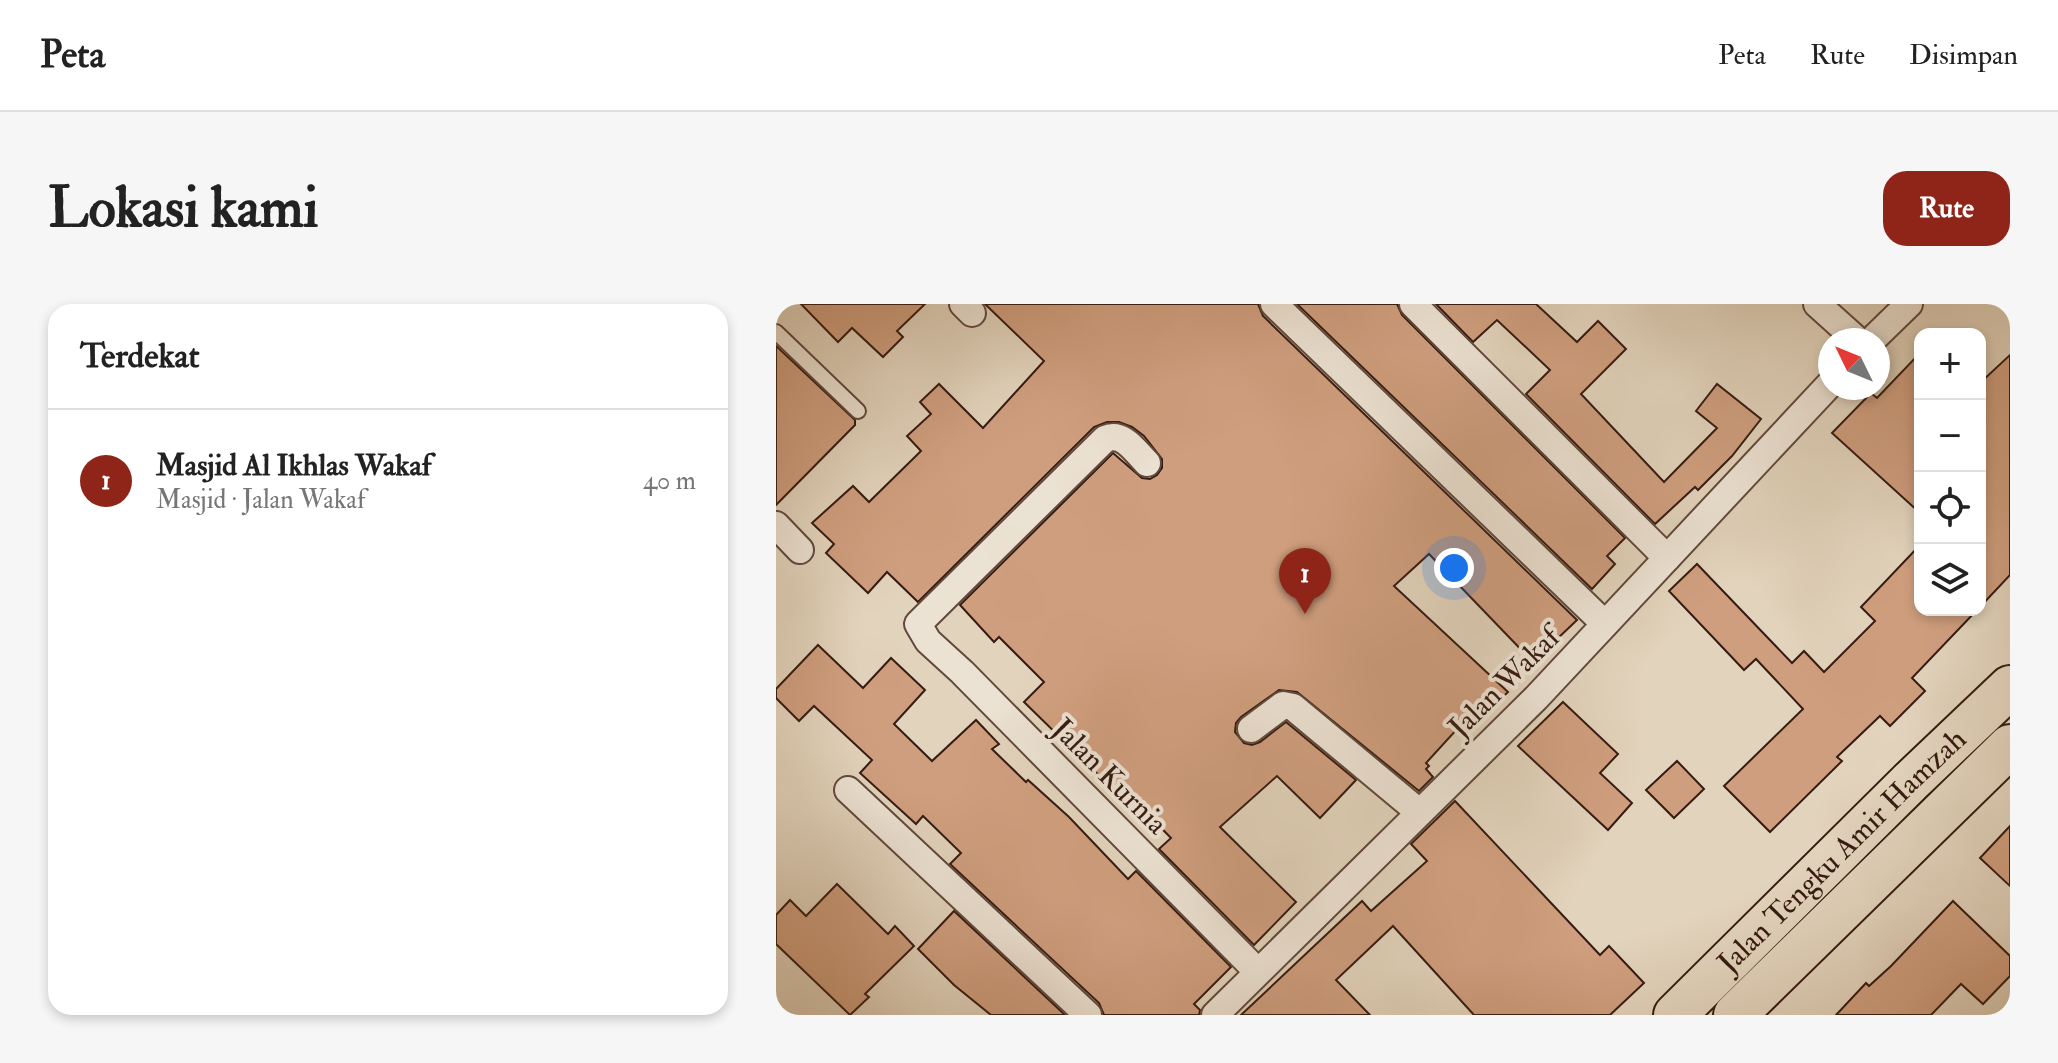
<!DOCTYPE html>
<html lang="id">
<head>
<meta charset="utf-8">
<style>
	:root { --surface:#fff; --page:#f6f6f6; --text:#222; --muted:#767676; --line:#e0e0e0; --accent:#8f2418 }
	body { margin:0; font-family:"IM FELL Double Pica",serif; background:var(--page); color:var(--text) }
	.controls { position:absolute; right:24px; top:24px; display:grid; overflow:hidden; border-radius:16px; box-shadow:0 4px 12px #0003 }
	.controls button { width:72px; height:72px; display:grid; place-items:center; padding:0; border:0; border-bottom:2px solid var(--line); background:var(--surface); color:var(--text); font:40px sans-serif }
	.compass { position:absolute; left:1042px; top:24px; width:72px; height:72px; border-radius:50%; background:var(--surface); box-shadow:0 4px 12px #0003; rotate:313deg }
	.you { position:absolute; left:678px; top:264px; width:28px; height:28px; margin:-20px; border:6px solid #fff; border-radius:50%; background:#1a73e8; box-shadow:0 0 0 12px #1a73e833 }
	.badge { display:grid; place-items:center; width:52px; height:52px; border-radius:50%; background:var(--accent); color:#fff; font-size:26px; font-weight:700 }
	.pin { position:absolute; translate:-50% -66px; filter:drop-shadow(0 2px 4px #0008) }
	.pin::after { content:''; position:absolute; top:42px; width:28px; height:24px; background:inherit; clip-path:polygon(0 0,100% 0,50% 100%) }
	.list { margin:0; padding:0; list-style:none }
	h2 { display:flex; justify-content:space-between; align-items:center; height:104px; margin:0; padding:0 32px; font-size:34px }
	h2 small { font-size:26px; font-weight:400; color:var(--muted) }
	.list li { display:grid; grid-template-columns:52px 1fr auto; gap:24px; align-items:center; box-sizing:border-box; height:144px; padding:0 32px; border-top:2px solid var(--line) }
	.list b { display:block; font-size:30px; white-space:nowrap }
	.list p { margin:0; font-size:26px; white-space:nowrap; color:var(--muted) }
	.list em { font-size:26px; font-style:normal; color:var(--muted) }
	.icon { flex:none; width:44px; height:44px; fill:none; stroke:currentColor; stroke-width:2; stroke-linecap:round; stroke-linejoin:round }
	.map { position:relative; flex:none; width:1234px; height:711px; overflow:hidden; border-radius:24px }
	header { display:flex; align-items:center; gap:48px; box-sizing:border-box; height:112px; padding:0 40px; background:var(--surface); border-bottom:2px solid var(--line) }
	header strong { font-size:38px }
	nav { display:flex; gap:44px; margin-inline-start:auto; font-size:28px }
	.intro { display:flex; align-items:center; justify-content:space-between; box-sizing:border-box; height:192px; padding:0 48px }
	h1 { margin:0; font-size:56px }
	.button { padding:20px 36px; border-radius:24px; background:var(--accent); color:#fff; font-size:28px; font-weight:700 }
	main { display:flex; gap:48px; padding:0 48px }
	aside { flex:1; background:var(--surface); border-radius:24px; box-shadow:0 4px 12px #0003 }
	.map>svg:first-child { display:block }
	.building { fill:#cf9e7e; stroke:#361b11; stroke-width:2 }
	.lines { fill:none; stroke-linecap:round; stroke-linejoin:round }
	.lane-casing { stroke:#61493c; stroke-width:18 }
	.street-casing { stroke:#61493c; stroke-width:30 }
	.primary-casing { stroke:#361b11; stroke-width:46 }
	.lane { stroke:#ece2d3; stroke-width:14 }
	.street { stroke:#ece2d3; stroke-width:26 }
	.primary { stroke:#e2d3bc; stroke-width:42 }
	.labels { text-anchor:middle; stroke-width:8; stroke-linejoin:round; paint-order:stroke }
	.street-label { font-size:30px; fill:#361b11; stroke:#ece2d3 }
</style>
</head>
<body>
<header>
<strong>Peta</strong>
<nav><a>Peta</a><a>Rute</a><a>Disimpan</a></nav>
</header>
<div class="intro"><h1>Lokasi kami</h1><a class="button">Rute</a></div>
<main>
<aside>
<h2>Terdekat<small></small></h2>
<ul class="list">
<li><span class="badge">1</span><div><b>Masjid Al Ikhlas Wakaf</b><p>Masjid · Jalan Wakaf</p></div><em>40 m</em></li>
</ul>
</aside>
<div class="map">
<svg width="1234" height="711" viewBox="0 0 1234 711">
	<rect width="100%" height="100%" fill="#e2d3bc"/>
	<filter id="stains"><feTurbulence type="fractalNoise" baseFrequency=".0025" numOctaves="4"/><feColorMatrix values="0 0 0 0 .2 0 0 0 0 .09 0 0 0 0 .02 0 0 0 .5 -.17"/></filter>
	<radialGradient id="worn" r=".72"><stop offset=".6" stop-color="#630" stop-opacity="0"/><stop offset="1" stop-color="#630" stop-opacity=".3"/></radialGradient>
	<g class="building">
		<path d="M25,0h124l-28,27 6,6 -20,20 -31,-29 -14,14z"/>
		<path d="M209,0h273l5,12 314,304 -44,42 -104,-108 -35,32 114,106 -22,21 -7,-8 -53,58 3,3 -3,3 7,8 -14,14 -122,-99 -18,-2 -38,27 -5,6 -1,9 9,11 8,2 8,-3 26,-20 70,58 -36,38 -43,-42 -57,51 76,75 -42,43 -95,-96 12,-11 -48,-49 -5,5 -94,-92 20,-20 -45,-45 -5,5 -34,-37 153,-152 29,25 8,1 7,-4 5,-7v-9l-18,-23 -12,-9 -13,-5h-12l-13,5 -176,175 -31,-30 -19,21 -42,-40 8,-9 -22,-21 41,-37 16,16 52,-51 -14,-15 24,-22 -11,-12 19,-18 44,44 61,-67z"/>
		<path d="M521,0h100l5,11 223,223 -18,18 8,8 -23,25z"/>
		<path d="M660,0h100l41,38 21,-21 28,28 -45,45 83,88 53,-54 -21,-17 21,-27 44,35 -29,37 -34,34 -3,-3 -40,37 -129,-130 24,-24 -53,-50 -24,22z"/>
		<path d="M0,42l79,74v5l-79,80z"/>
		<path d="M1144,49v160l-88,-80 39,-40 6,5z"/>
		<path d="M1234,51v220l-30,32v-224z"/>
		<path d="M1144,241v65h57l-65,68 13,13 -35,35 -10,-10 -43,41 5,4 -72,71 -46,-46 79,-77 -47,-50 -12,11 -75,-79 28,-27 95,99 12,-12 20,21 51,-51 -14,-14z"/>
		<path d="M42,341l45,43 28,-30 34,32 -31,34 38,37 44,-41 23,24 -7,5 34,33 2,-2 41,37 59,62 8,-8 95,96 -37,37 6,6 -1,5h-95l-5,-12 -149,-139 11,-11 -38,-37 -7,8 -56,-51 12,-13 -58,-54 -15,15 -23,-23v-9z"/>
		<path d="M787,398l55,52 -18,19 32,30 -24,27 -90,-84z"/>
		<path d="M901,457l27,28 -30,29 -28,-28z"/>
		<path d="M679,497l145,154 9,-9 35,37 -34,32h-136l-81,-89 -57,54 34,35h-129l121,-114 9,10 56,-50 -16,-17z"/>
		<path d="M1234,522v60l-30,-28z"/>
		<path d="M61,580l51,50 7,-8 19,20 -49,48 4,3 -19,18 -74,-71v-29l14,-15 16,16z"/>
		<path d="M1177,597l57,55v20l-27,28 -22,-20 -30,31h-95l30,-32 3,3 22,-20z"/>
		<path d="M178,607l111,104h-74l-37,-30 -36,-36z"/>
	</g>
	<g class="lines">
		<g class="lane-casing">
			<path id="lane" d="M0,28l82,79"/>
		</g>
		<g class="street-casing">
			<g id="street">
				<path d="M187,0l9,9"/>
				<path d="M498,0l331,320"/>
				<path d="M637,0l254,254"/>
				<path d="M1041,0l40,36"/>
				<path d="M1096,36l37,-36"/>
				<path d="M371,159c-12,-12 -24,-32 -42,-24l-187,185 10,17 34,31 296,300"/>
				<path d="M0,221l24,25"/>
				<path d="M475,425l32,-24 10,2 126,105"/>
				<path d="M72,486l240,225"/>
				<path d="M439,711l321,-317 294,-314"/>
			</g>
		</g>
		<g class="primary-casing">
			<g id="primary">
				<path id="s1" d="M899,711l236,-234 99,-94"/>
				<path d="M959,711l275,-269"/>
			</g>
		</g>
		<use href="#lane" class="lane"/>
		<use href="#street" class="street"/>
		<use href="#primary" class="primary"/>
	</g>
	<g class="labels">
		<g class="street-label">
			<text transform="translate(728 378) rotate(-45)" y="10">Jalan Wakaf</text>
			<text transform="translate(334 472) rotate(45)" y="10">Jalan Kurnia</text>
			<text dy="10" stroke="none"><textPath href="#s1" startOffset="234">Jalan Tengku Amir Hamzah</textPath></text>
		</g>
	</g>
	<rect width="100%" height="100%" filter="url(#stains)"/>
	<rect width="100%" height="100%" fill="url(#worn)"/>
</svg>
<div class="controls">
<button>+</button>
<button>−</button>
<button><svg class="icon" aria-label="locate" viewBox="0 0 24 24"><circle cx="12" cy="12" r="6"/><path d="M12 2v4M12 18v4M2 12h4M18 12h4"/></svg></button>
<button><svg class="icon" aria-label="layers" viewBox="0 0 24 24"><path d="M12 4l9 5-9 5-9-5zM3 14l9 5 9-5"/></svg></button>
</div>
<svg class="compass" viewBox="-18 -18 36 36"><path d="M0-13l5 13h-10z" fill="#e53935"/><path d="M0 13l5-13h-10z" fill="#767676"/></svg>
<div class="you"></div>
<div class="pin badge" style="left:529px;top:310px">1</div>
</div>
</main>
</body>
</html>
